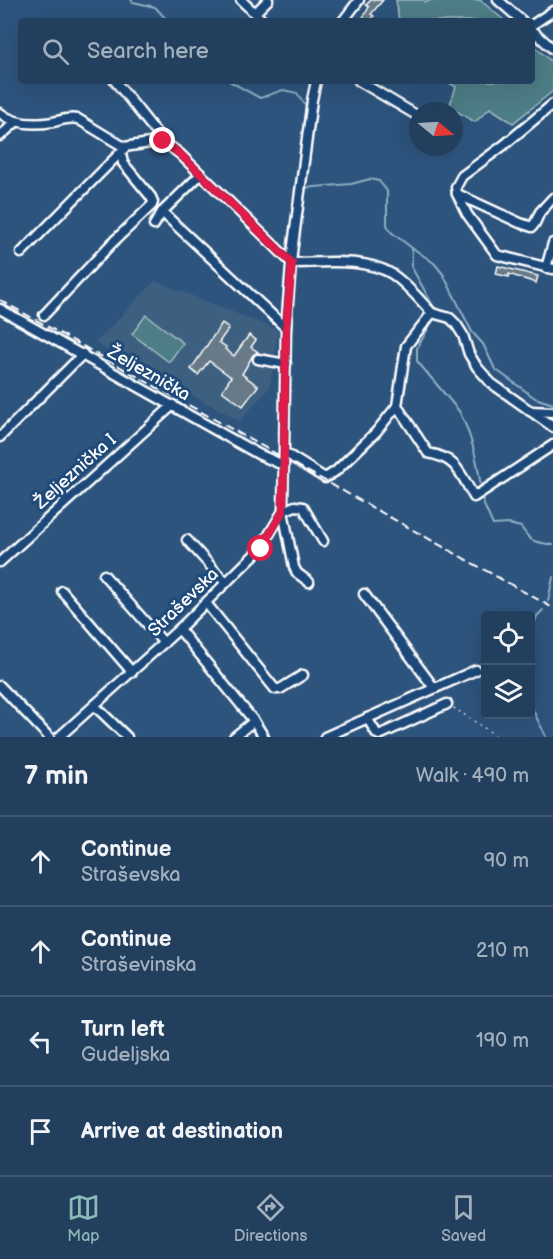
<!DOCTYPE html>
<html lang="en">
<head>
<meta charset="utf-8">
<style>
	:root { --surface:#223f5e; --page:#2e4a67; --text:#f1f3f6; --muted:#a2afbc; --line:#3f5873; --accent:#8bbbb9 }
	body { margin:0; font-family:"Balsamiq Sans",sans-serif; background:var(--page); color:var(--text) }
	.controls { position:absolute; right:18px; bottom:18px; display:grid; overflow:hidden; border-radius:6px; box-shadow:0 6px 24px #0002 }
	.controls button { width:54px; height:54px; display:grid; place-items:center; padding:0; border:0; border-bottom:2px solid var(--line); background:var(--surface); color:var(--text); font:30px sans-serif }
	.compass { position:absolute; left:409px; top:102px; width:54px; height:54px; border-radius:50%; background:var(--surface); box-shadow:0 6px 24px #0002; rotate:108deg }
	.stop { position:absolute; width:18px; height:18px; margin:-14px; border:4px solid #e11d48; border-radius:50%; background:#fff }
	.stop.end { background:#e11d48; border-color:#fff; box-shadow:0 2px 6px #0008 }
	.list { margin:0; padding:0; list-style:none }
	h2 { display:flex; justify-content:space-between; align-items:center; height:78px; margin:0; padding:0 24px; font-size:26px }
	h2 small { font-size:20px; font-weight:400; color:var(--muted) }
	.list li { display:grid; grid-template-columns:39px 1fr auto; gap:18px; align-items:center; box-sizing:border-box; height:90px; padding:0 24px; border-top:2px solid var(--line) }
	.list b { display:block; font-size:22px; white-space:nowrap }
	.list p { margin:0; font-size:20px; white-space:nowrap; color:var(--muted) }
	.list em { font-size:20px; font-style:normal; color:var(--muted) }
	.icon { flex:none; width:33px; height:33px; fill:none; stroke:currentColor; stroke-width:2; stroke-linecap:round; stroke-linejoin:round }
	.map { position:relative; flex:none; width:553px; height:737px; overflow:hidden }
	.search { position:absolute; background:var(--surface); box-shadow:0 6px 24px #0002; left:18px; right:18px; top:18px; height:66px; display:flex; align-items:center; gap:15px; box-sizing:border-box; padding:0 21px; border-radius:6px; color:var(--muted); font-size:22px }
	.sheet { height:438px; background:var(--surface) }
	nav { display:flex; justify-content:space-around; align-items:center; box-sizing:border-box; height:84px; border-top:2px solid var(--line); background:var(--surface); font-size:16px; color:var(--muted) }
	nav a { display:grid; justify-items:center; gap:3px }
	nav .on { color:var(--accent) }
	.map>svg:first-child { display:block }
	.built { fill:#3e5f80 }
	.green { fill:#4d7d87; stroke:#a6bec3; stroke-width:1.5 }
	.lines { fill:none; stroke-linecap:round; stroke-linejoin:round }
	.stream { stroke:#8eafc4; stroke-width:2 }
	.building { fill:#677a88; stroke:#fff; stroke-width:1.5 }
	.minor-casing { stroke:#fff; stroke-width:13 }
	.path { stroke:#fff; stroke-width:1.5; stroke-dasharray:1.5 4.5; stroke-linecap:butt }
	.minor { stroke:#1f4a7a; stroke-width:8 }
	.rail { stroke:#fff; stroke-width:2; stroke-dasharray:9 4.5; stroke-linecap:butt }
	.route { stroke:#e11d48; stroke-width:8 }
	.labels { text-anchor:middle; stroke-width:6; stroke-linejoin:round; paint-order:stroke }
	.street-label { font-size:18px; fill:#fff; stroke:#1f4a7a }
</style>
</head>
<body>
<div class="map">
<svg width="553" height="737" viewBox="0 0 553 737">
	<rect width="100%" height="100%" fill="#2d547d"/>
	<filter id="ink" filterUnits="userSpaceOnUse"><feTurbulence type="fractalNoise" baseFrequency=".0167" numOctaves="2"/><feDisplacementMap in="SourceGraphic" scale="12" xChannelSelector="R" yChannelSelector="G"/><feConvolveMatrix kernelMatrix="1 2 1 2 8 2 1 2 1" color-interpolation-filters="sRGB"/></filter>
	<g filter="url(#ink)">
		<path class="built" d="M155,281l123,49 -8,57 -30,34 -145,-78z"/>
		<g class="green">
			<path d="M396,0h27l3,2 6,-2h48l25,21h-106z"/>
			<path d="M532,44l21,19v28l-40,32 -23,-15 -15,14 -26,-15 7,-20 -10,-6h86z"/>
			<path d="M146,315l37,28 -14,19 -37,-28z"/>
		</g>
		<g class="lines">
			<g class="stream">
				<path d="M131,0l2,2 22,5 13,14"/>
				<path d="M229,81l31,17 23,-8 14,3 9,13 -3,32"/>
				<path d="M303,188l48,-4 19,-5 9,2 8,10v34l4,7 21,16v20l24,43"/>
				<path d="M414,249l20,14 9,11 29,58 11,12 12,25 40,29 18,6"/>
				<path d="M435,317l-18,31v13l42,50c12,23 19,52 22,77"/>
				<path d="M482,494l2,11 9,20 16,-1 12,3c12,18 14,14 32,18"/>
				<path d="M548,601l5,-24"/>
				<path d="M530,635l7,-19 6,-6"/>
				<path d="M530,704l16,33"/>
			</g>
		</g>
		<g class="building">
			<path d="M371,0h12l-12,14 3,2 -3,5h-10l8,-14 -3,-2z"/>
			<path d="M498,266l40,10 -2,7 -27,-9v3l-13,-3z"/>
			<path d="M222,323l7,5 -10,14 7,5 -1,2 9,7 15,-21 7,5 -5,7 7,5 -5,3 -11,19 16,12 -15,20 -21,-15 9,-14 -22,-16 -11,14 -7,-6z"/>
		</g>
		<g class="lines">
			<g class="minor-casing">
				<g id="minor">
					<path d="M241,0l22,21"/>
					<path d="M498,0l24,21"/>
					<path d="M255,13l13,-13"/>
					<path d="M343,21l16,-21"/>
					<path d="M532,25l21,-14"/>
					<path d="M532,30l21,19"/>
					<path d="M115,81l48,60"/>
					<path d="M359,81l59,35"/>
					<path d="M553,104l-49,41 -42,31 -6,11 1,7 10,20 30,41 56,14"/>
					<path d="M0,113c14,11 35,12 53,9 9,-2 15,-5 25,-3l46,28 39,-6 17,13 112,109c31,0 72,-6 100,11 16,11 27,25 40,39"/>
					<path d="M0,136l16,-14"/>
					<path d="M457,194l63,29 12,4 3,-4 5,-11 13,-14"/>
					<path d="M162,212l124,116"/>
					<path d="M154,225l8,-13 38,-37"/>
					<path d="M21,253l102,-103"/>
					<path d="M546,268l7,-25"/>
					<path d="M0,309l258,145 25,11"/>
					<path d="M432,313l18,5 6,6 7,11 6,19 8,13 14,16 62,44"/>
					<path d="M44,315l68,-72 40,-38 1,-3 -2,-5 -28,-34 -2,-9"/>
					<path d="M258,359l28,5"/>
					<path d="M397,406l31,47c29,5 32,20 46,44l79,-52"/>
					<path d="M530,411l23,1"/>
					<path d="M0,437l83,-83"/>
					<path d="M285,453l40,25 11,-7 40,-39 21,-26 9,-60 26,-33"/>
					<path d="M187,540l39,43"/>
					<path d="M0,562l173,-157"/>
					<path d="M104,575l60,68"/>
					<path d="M309,582l-12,-9 -3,-6 -11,-56 12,-5 8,1 20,34"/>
					<path d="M62,591l70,81"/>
					<path d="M364,594l70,94"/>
					<path d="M206,603l69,86h5l23,-14"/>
					<path d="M179,629l75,92 10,16"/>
					<path d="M0,686l49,51"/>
					<path d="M95,706l32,31"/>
					<path d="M367,718l10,16 2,1 68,-31"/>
					<path d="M59,737l120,-108 82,-81 22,-37 3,-183 6,-75 20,-153 4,-19"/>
					<path d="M234,737l20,-16"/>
					<path d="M325,737l151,-67"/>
				</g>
			</g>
			<path class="path" d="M454,708l44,29"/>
			<use href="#minor" class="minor"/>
			<path class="rail" d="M0,300l553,308"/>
		</g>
	</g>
	<g class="lines" filter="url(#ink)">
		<path class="route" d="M163,141l17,13 112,109 -6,65 -3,183 -22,38"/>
	</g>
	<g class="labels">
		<g class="street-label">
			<text transform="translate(149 373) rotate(30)" y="6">Željeznička</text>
			<text transform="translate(75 471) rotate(-42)" y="6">Željeznička I</text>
			<text transform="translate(183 602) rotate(-44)" y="6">Straševska</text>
		</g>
	</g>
</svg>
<div class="controls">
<button><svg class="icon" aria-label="locate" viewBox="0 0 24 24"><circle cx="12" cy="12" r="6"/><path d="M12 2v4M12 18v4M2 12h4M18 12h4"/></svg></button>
<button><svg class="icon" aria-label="layers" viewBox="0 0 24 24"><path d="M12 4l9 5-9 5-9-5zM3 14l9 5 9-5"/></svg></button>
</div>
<svg class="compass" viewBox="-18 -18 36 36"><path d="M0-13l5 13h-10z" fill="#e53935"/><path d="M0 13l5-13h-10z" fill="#a2afbc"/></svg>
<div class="stop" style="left:261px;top:549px"></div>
<div class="stop end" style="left:163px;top:141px"></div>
<div class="search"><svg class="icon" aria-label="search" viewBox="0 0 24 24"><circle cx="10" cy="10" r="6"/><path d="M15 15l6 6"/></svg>Search here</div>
</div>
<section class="sheet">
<h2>7 min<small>Walk · 490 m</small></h2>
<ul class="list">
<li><svg class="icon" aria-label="ahead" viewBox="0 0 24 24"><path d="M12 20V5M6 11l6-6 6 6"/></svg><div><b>Continue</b><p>Straševska</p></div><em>90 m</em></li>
<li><svg class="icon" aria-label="ahead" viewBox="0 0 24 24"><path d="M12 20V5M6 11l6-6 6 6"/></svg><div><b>Continue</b><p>Straševinska</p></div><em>210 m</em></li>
<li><svg class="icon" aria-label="left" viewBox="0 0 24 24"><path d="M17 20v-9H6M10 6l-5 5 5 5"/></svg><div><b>Turn left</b><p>Gudeljska</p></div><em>190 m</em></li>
<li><svg class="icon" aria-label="arrive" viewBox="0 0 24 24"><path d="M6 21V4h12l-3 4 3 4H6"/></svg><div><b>Arrive at destination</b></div></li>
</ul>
</section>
<nav>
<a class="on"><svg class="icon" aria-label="map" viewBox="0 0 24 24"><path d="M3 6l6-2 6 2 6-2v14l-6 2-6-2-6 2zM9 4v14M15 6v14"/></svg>Map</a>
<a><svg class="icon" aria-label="directions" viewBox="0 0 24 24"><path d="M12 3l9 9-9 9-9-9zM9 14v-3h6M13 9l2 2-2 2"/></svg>Directions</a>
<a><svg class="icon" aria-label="saved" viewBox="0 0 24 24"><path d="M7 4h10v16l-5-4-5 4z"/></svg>Saved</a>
</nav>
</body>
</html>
